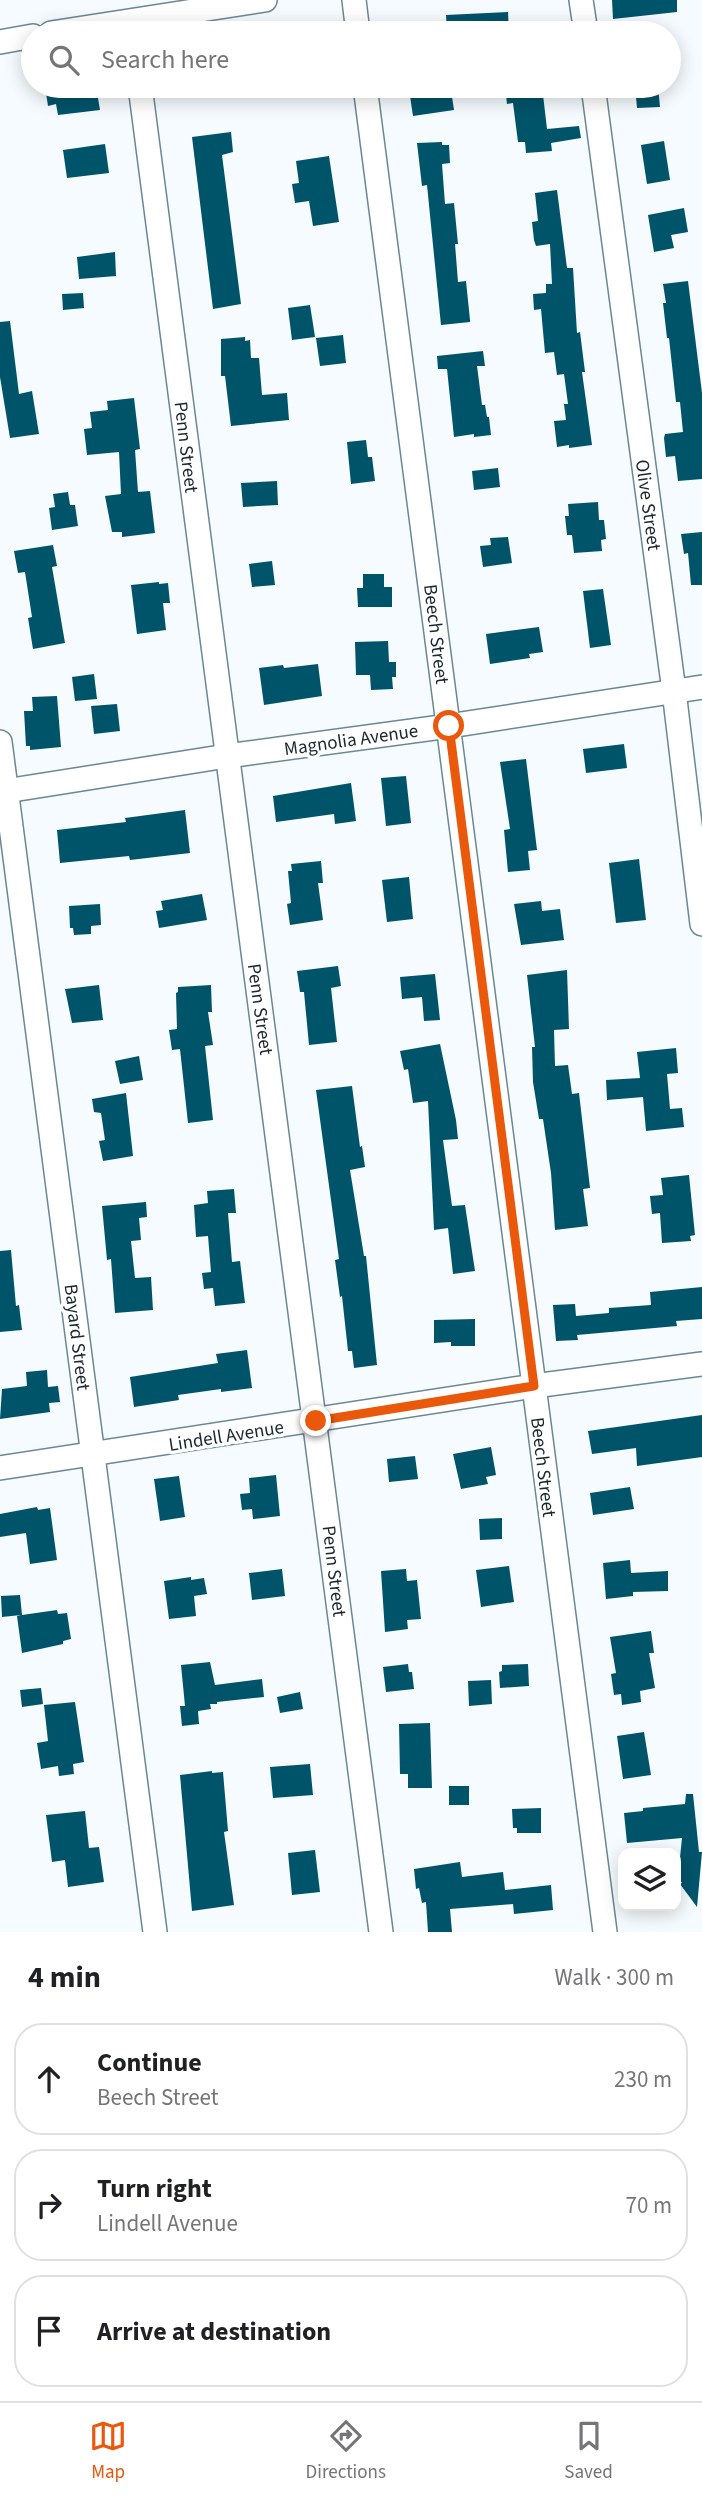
<!DOCTYPE html>
<html lang="en">
<head>
<meta charset="utf-8">
<style>
	:root { --surface:#fff; --page:#f2f2f2; --text:#202124; --muted:#757577; --line:#e0e0e0; --accent:#ea580c }
	body { margin:0; font-family:"Source Sans 3",sans-serif; background:var(--page); color:var(--text) }
	.controls { position:absolute; right:21px; bottom:21px; display:grid; overflow:hidden; border-radius:14px; box-shadow:0 4px 18px #0003 }
	.controls button { width:63px; height:63px; display:grid; place-items:center; padding:0; border:0; border-bottom:2px solid var(--line); background:var(--surface); color:var(--text); font:35px sans-serif }
	.stop { position:absolute; width:21px; height:21px; margin:-16px; border:5px solid #ea580c; border-radius:50%; background:#fff }
	.stop.end { background:#ea580c; border-color:#fff; box-shadow:0 2px 7px #0008 }
	.list { margin:0; padding:0; list-style:none }
	h2 { display:flex; justify-content:space-between; align-items:center; height:91px; margin:0; padding:0 28px; font-size:30px }
	h2 small { font-size:23px; font-weight:400; color:var(--muted) }
	.list li { display:grid; grid-template-columns:46px 1fr auto; gap:21px; align-items:center; box-sizing:border-box; height:112px; margin:0 14px 14px; padding:0 14px; border:2px solid var(--line); border-radius:28px }
	.list b { display:block; font-size:26px; white-space:nowrap }
	.list p { margin:0; font-size:23px; white-space:nowrap; color:var(--muted) }
	.list em { font-size:23px; font-style:normal; color:var(--muted) }
	.icon { flex:none; width:38px; height:38px; fill:none; stroke:currentColor; stroke-width:2; stroke-linecap:round; stroke-linejoin:round }
	.map { position:relative; flex:none; width:702px; height:1932px; overflow:hidden }
	.search { position:absolute; background:var(--surface); box-shadow:0 4px 18px #0003; left:21px; right:21px; top:21px; height:77px; display:flex; align-items:center; gap:18px; box-sizing:border-box; padding:0 24px; border-radius:38px; color:var(--muted); font-size:26px }
	.sheet { height:469px; background:var(--surface) }
	nav { display:flex; justify-content:space-around; align-items:center; box-sizing:border-box; height:98px; border-top:2px solid var(--line); background:var(--surface); font-size:19px; color:var(--muted) }
	nav a { display:grid; justify-items:center; gap:4px }
	nav .on { color:var(--accent) }
	.map>svg:first-child { display:block }
	.building { fill:#00546a }
	.lines { fill:none; stroke-linecap:round; stroke-linejoin:round }
	.minor-casing { stroke:#6a8894; stroke-width:26 }
	.minor { stroke:#fff; stroke-width:23 }
	.route { stroke:#ea580c; stroke-width:9 }
	.labels { text-anchor:middle; stroke-width:7; stroke-linejoin:round; paint-order:stroke }
	.street-label { font-size:19px; fill:#1a272b; stroke:#fff }
</style>
</head>
<body>
<div class="map">
<svg width="702" height="1932" viewBox="0 0 702 1932">
	<rect width="100%" height="100%" fill="#f5fbfe"/>
	<g class="building">
		<path d="M612,0h65v12l-64,7z"/>
		<path d="M508,12l1,21h-62l-1,-18z"/>
		<path d="M45,86h51l4,24 -42,5 -2,-11 -8,2z"/>
		<path d="M505,86h37l5,43 32,-3 2,12 -30,5 1,8 -26,2 -1,-11h-7l-5,-39 -6,1z"/>
		<path d="M635,86h23l2,21 -23,1z"/>
		<path d="M451,90l3,20 -41,6 -3,-20z"/>
		<path d="M231,132l2,20 -11,3 19,149 -28,5 -21,-172z"/>
		<path d="M664,141l6,39 -23,4 -6,-39z"/>
		<path d="M442,142v3h7l1,18 -8,1 3,40 9,-1 4,41h-3l3,38 8,-1 4,39v2l-29,3 -14,-140 -5,1 -5,-43z"/>
		<path d="M105,144l4,29 -42,5 -4,-28z"/>
		<path d="M329,156l10,66 -26,4 -4,-25 -14,2 -3,-19 7,-1 -3,-22z"/>
		<path d="M557,190l10,78h6l4,65 3,-1 5,40h-3l10,73 -23,3v-3l-12,2 -3,-26 12,-1 -2,-16h4l-4,-30 -7,1 -3,-23 -9,1 -4,-44 -7,1 -1,-16 13,-1v-9h6l-2,-40 -14,2 -2,-6 -2,-18 6,-1 -3,-28z"/>
		<path d="M684,208l4,24 -17,3 3,13 -20,4 -6,-37z"/>
		<path d="M115,252l1,24 -37,3 -2,-22z"/>
		<path d="M688,281l14,112v86l-24,2 -3,-25 -9,1 -2,-19 1,-4 18,-2 -3,-30h-4l-7,-64h-2l-4,-35h3l-3,-19z"/>
		<path d="M83,293l1,15 -21,2 -1,-16z"/>
		<path d="M310,305l5,32 -23,3 -4,-32z"/>
		<path d="M10,321l9,73 13,-3 7,43 -29,4 -10,-61v-55z"/>
		<path d="M343,335l3,28 -26,3 -4,-28z"/>
		<path d="M245,337v4l5,-1 1,18h8l3,37 25,-2 2,27 -58,6 -6,-50h-4v-37z"/>
		<path d="M483,351l2,15h-8l5,39h3l2,12h2l2,18 -17,2v-3l-20,3 -7,-68h-9l-1,-13z"/>
		<path d="M134,398l6,51 -5,1 3,42 12,-1 5,42 -33,4v-5h-10l-7,-36 16,-2 -2,-42 -32,3 -3,-26 8,-1 -2,-16 18,-2 -1,-9z"/>
		<path d="M366,440l2,17h4l3,24 -24,3 -4,-42z"/>
		<path d="M498,468l2,19 -26,3 -2,-19z"/>
		<path d="M277,481l1,24 -35,2 -2,-24z"/>
		<path d="M68,492l2,13h5l3,21 -26,4 -3,-22 6,-1 -2,-13z"/>
		<path d="M598,502l1,18h5l2,19 -5,1 1,11 -28,2 -2,-18h-5l-2,-19h4l-1,-12z"/>
		<path d="M702,532v53h-11l-3,-32 -4,1 -3,-20z"/>
		<path d="M508,537l4,26 -29,4 -3,-21 11,-1 -1,-7z"/>
		<path d="M53,545l4,21 -5,1 13,76 -32,6 -5,-31 4,-1 -7,-45 -7,1 -4,-22z"/>
		<path d="M272,561l3,24 -23,2 -3,-23z"/>
		<path d="M363,574h21v13h8v20h-34l-1,-19h6z"/>
		<path d="M159,582v2l9,-1 2,20h-7l3,27 -29,4 -6,-49z"/>
		<path d="M603,589l8,56 -21,3 -7,-57z"/>
		<path d="M539,627l4,25 -14,2 1,4 -40,6 -4,-30z"/>
		<path d="M388,641l1,21h7v15h-4l1,12 -22,1 -1,-15h-14l-1,-33z"/>
		<path d="M318,664l4,32 -58,9 -5,-37 24,-3 1,3z"/>
		<path d="M94,674l3,25 -22,2 -3,-24z"/>
		<path d="M57,696l4,51 -31,3v-4h-4l-2,-35h9l-1,-14z"/>
		<path d="M117,704l3,27 -26,3 -3,-28z"/>
		<path d="M624,744l3,24 -41,5 -3,-24z"/>
		<path d="M526,759l11,91 -9,1 2,19 -22,2 -4,-42 6,-1 -10,-67z"/>
		<path d="M406,776l5,47 -25,3 -5,-48z"/>
		<path d="M351,783l5,38 -21,3 -1,-10 -58,8 -3,-26z"/>
		<path d="M185,810l5,43 -60,7 -1,-4 -69,7 -3,-33 69,-8 -1,-4z"/>
		<path d="M639,859l7,61 -30,3 -7,-60z"/>
		<path d="M321,861l2,22h-5l5,37 -33,5 -3,-21 4,-1 -3,-32h4l-1,-7z"/>
		<path d="M409,877l4,42 -26,3 -5,-42z"/>
		<path d="M202,894l5,26 -48,8 -3,-17 7,-1 -2,-9z"/>
		<path d="M541,901l1,10 18,-2 4,31 -43,5 -7,-41z"/>
		<path d="M100,904l1,21 -10,1v8l-17,1 -1,-7h-3l-1,-22z"/>
		<path d="M338,966l3,20 -10,2 6,54 -28,3 -5,-53h-4l-3,-21z"/>
		<path d="M567,970l2,59 -15,1 1,36 13,-1 4,29 7,-1 11,95 -7,1 5,37 -33,4 -4,-57 -8,-54h-4l-6,-37 -1,-35h3l-8,-72z"/>
		<path d="M435,974l5,46 -16,1 -2,-24 -20,2 -2,-22z"/>
		<path d="M99,985l4,35 -31,3 -7,-34z"/>
		<path d="M211,985l1,27h-4l5,33 -8,1 8,74 -25,3 -8,-74 -8,1 -3,-20 8,-1 -1,-36 2,-1v-5z"/>
		<path d="M440,1044l16,76 2,19 -15,1 9,66 13,-1 10,66 -22,3 -5,-46 -14,2 -6,-129 -15,2 -5,-34 -4,1 -4,-19z"/>
		<path d="M676,1048l2,25 -11,1 3,35 12,-1 2,19 -38,4 -3,-34 -36,3 -1,-20 34,-2 -3,-26z"/>
		<path d="M139,1056l4,24 -23,4 -5,-23z"/>
		<path d="M352,1086l8,61 2,-1 3,21 -15,3 14,86h2l11,109 -23,3 -2,-17h-4l-6,-55 -2,1 -5,-37 4,-1 -23,-169z"/>
		<path d="M126,1093l7,63 -30,5 -4,-20 6,-1 -4,-27 -7,-1 -2,-13z"/>
		<path d="M689,1175l6,60 -5,1 1,5 -29,2 -2,-30 -8,1 -2,-18 13,-1 -2,-17z"/>
		<path d="M234,1189l2,24h-8l4,49 8,-1 5,42 -30,3 -2,-18 -9,1 -2,-16 9,-1 -3,-36 -12,1 -2,-32 14,-2 -1,-12z"/>
		<path d="M146,1202l1,15 -8,1 2,22 -10,1 4,37 16,-1 2,33 -38,3 -4,-54 -4,1 -5,-54z"/>
		<path d="M11,1250l5,56 3,-1 3,25 -22,2v-81z"/>
		<path d="M702,1287v32l-26,2 1,5 -100,9 1,5 -22,1 -3,-36 22,-1 1,12 33,-3v-5l42,-3 -1,-13z"/>
		<path d="M475,1319v27h-24v-4l-17,1v-23z"/>
		<path d="M247,1350l5,38 -31,4v-3l-43,6 1,5 -45,7 -4,-30 88,-14 -2,-9z"/>
		<path d="M47,1370l1,17 10,-1 2,16 -11,1 1,9 -50,7 2,-30 25,-3 -1,-14z"/>
		<path d="M702,1415v42l-65,9 -1,-18 -44,6 -4,-23z"/>
		<path d="M491,1447l5,28 -10,2 2,7 -27,5 -8,-35z"/>
		<path d="M415,1456l3,23 -29,3 -2,-23z"/>
		<path d="M276,1475l4,41 -27,3 -1,-10 -10,1 -2,-16 10,-1 -1,-15z"/>
		<path d="M179,1476l6,41 -25,4 -6,-42z"/>
		<path d="M630,1487l4,22 -41,6 -3,-22z"/>
		<path d="M37,1507l1,3 12,-2 7,52 -27,4 -4,-31 -26,4v-23z"/>
		<path d="M502,1518v21l-22,1 -1,-21z"/>
		<path d="M630,1560l1,13 37,-2v20l-35,1v4l-27,3 -3,-36z"/>
		<path d="M509,1566l5,36 -33,5 -5,-37z"/>
		<path d="M282,1569l3,27 -33,4 -3,-27z"/>
		<path d="M406,1569l1,12 10,-1 4,39 -14,1 1,9 -23,3 -4,-61z"/>
		<path d="M191,1577v3l13,-2 3,16 -13,2 2,20 -27,3 -5,-38z"/>
		<path d="M20,1595l2,20 35,-5 1,4 9,-1 4,26 -8,2v3l-41,9 -5,-37 4,-1 -19,2 -1,-21z"/>
		<path d="M651,1631l3,22h-5l6,35 -15,3 1,11 -19,3 -1,-11 -7,1 -3,-21 5,-1 -6,-36z"/>
		<path d="M210,1662l5,23 47,-6 2,18 -47,5v2h-7l1,5 -13,2 1,13 -17,2 -2,-20h5l-4,-41z"/>
		<path d="M408,1664l1,8h3l2,17 -28,3 -3,-25z"/>
		<path d="M528,1664l1,22 -29,2 -1,-16 3,-1v-6z"/>
		<path d="M491,1680l1,24 -23,2 -1,-25z"/>
		<path d="M41,1688l2,16 -21,3 -2,-17z"/>
		<path d="M300,1692l3,17 -23,4 -3,-16z"/>
		<path d="M75,1702l9,60 -11,2 1,10 -15,2 -1,-10 -17,3 -4,-26 11,-2 -4,-36z"/>
		<path d="M430,1723l2,65h-24v-14h-8l-1,-50z"/>
		<path d="M644,1732l7,43 -28,4 -6,-43z"/>
		<path d="M310,1764l3,31 -40,3 -3,-31z"/>
		<path d="M212,1771v2l11,-1 5,59 -4,1 10,73 -42,6 -12,-136z"/>
		<rect x="449" y="1786" width="20" height="19"/>
		<path d="M686,1794h7l6,58h3l-5,55 -17,-23 2,-1 -4,-6 4,-39 -55,5 -3,-30 19,-2v-3l42,-4z"/>
		<path d="M541,1808v25h-24v-5h-4l-1,-19z"/>
		<path d="M85,1811l4,37 10,-1 5,35 -36,5 -3,-27 -13,2 -6,-47z"/>
		<path d="M315,1850l5,42 -28,3 -4,-42z"/>
		<path d="M460,1862l2,15 41,-5 2,18 46,-5 2,25 -39,4 -1,-10 -63,5 2,23h-24l-2,-30 -4,1 -3,-15 -3,1 -2,-20z"/>
	</g>
	<g class="lines">
		<g class="minor-casing">
			<g id="minor">
				<path d="M354,0l4,33"/>
				<path d="M581,0l5,33"/>
				<path d="M51,33l214,-33"/>
				<path d="M0,42l33,-6"/>
				<path d="M140,86l241,1846"/>
				<path d="M365,86l240,1846"/>
				<path d="M593,86l81,605 28,233"/>
				<path d="M0,742l155,1190"/>
				<path d="M0,792l227,-36 222,-30 253,-39"/>
				<path d="M0,1468l534,-82 168,-22"/>
			</g>
		</g>
		<use href="#minor" class="minor"/>
	</g>
	<g class="lines">
		<path class="route" d="M316,1421l218,-35 -85,-660"/>
	</g>
	<g class="labels">
		<g class="street-label">
			<text transform="translate(187 447) rotate(83)" y="7">Penn Street</text>
			<text transform="translate(649 505) rotate(82)" y="7">Olive Street</text>
			<text transform="translate(437 634) rotate(83)" y="7">Beech Street</text>
			<text transform="translate(351 739) rotate(-8)" y="7">Magnolia Avenue</text>
			<text transform="translate(261 1009) rotate(82)" y="7">Penn Street</text>
			<text transform="translate(78 1337) rotate(83)" y="7">Bayard Street</text>
			<text transform="translate(226 1435) rotate(-9)" y="7">Lindell Avenue</text>
			<text transform="translate(544 1467) rotate(83)" y="7">Beech Street</text>
			<text transform="translate(335 1571) rotate(83)" y="7">Penn Street</text>
		</g>
	</g>
</svg>
<div class="controls">
<button><svg class="icon" aria-label="layers" viewBox="0 0 24 24"><path d="M12 4l9 5-9 5-9-5zM3 14l9 5 9-5"/></svg></button>
</div>
<div class="stop" style="left:449px;top:726px"></div>
<div class="stop end" style="left:316px;top:1421px"></div>
<div class="search"><svg class="icon" aria-label="search" viewBox="0 0 24 24"><circle cx="10" cy="10" r="6"/><path d="M15 15l6 6"/></svg>Search here</div>
</div>
<section class="sheet">
<h2>4 min<small>Walk · 300 m</small></h2>
<ul class="list">
<li><svg class="icon" aria-label="ahead" viewBox="0 0 24 24"><path d="M12 20V5M6 11l6-6 6 6"/></svg><div><b>Continue</b><p>Beech Street</p></div><em>230 m</em></li>
<li><svg class="icon" aria-label="right" viewBox="0 0 24 24"><path d="M7 20v-9h11M14 6l5 5-5 5"/></svg><div><b>Turn right</b><p>Lindell Avenue</p></div><em>70 m</em></li>
<li><svg class="icon" aria-label="arrive" viewBox="0 0 24 24"><path d="M6 21V4h12l-3 4 3 4H6"/></svg><div><b>Arrive at destination</b></div></li>
</ul>
</section>
<nav>
<a class="on"><svg class="icon" aria-label="map" viewBox="0 0 24 24"><path d="M3 6l6-2 6 2 6-2v14l-6 2-6-2-6 2zM9 4v14M15 6v14"/></svg>Map</a>
<a><svg class="icon" aria-label="directions" viewBox="0 0 24 24"><path d="M12 3l9 9-9 9-9-9zM9 14v-3h6M13 9l2 2-2 2"/></svg>Directions</a>
<a><svg class="icon" aria-label="saved" viewBox="0 0 24 24"><path d="M7 4h10v16l-5-4-5 4z"/></svg>Saved</a>
</nav>
</body>
</html>
